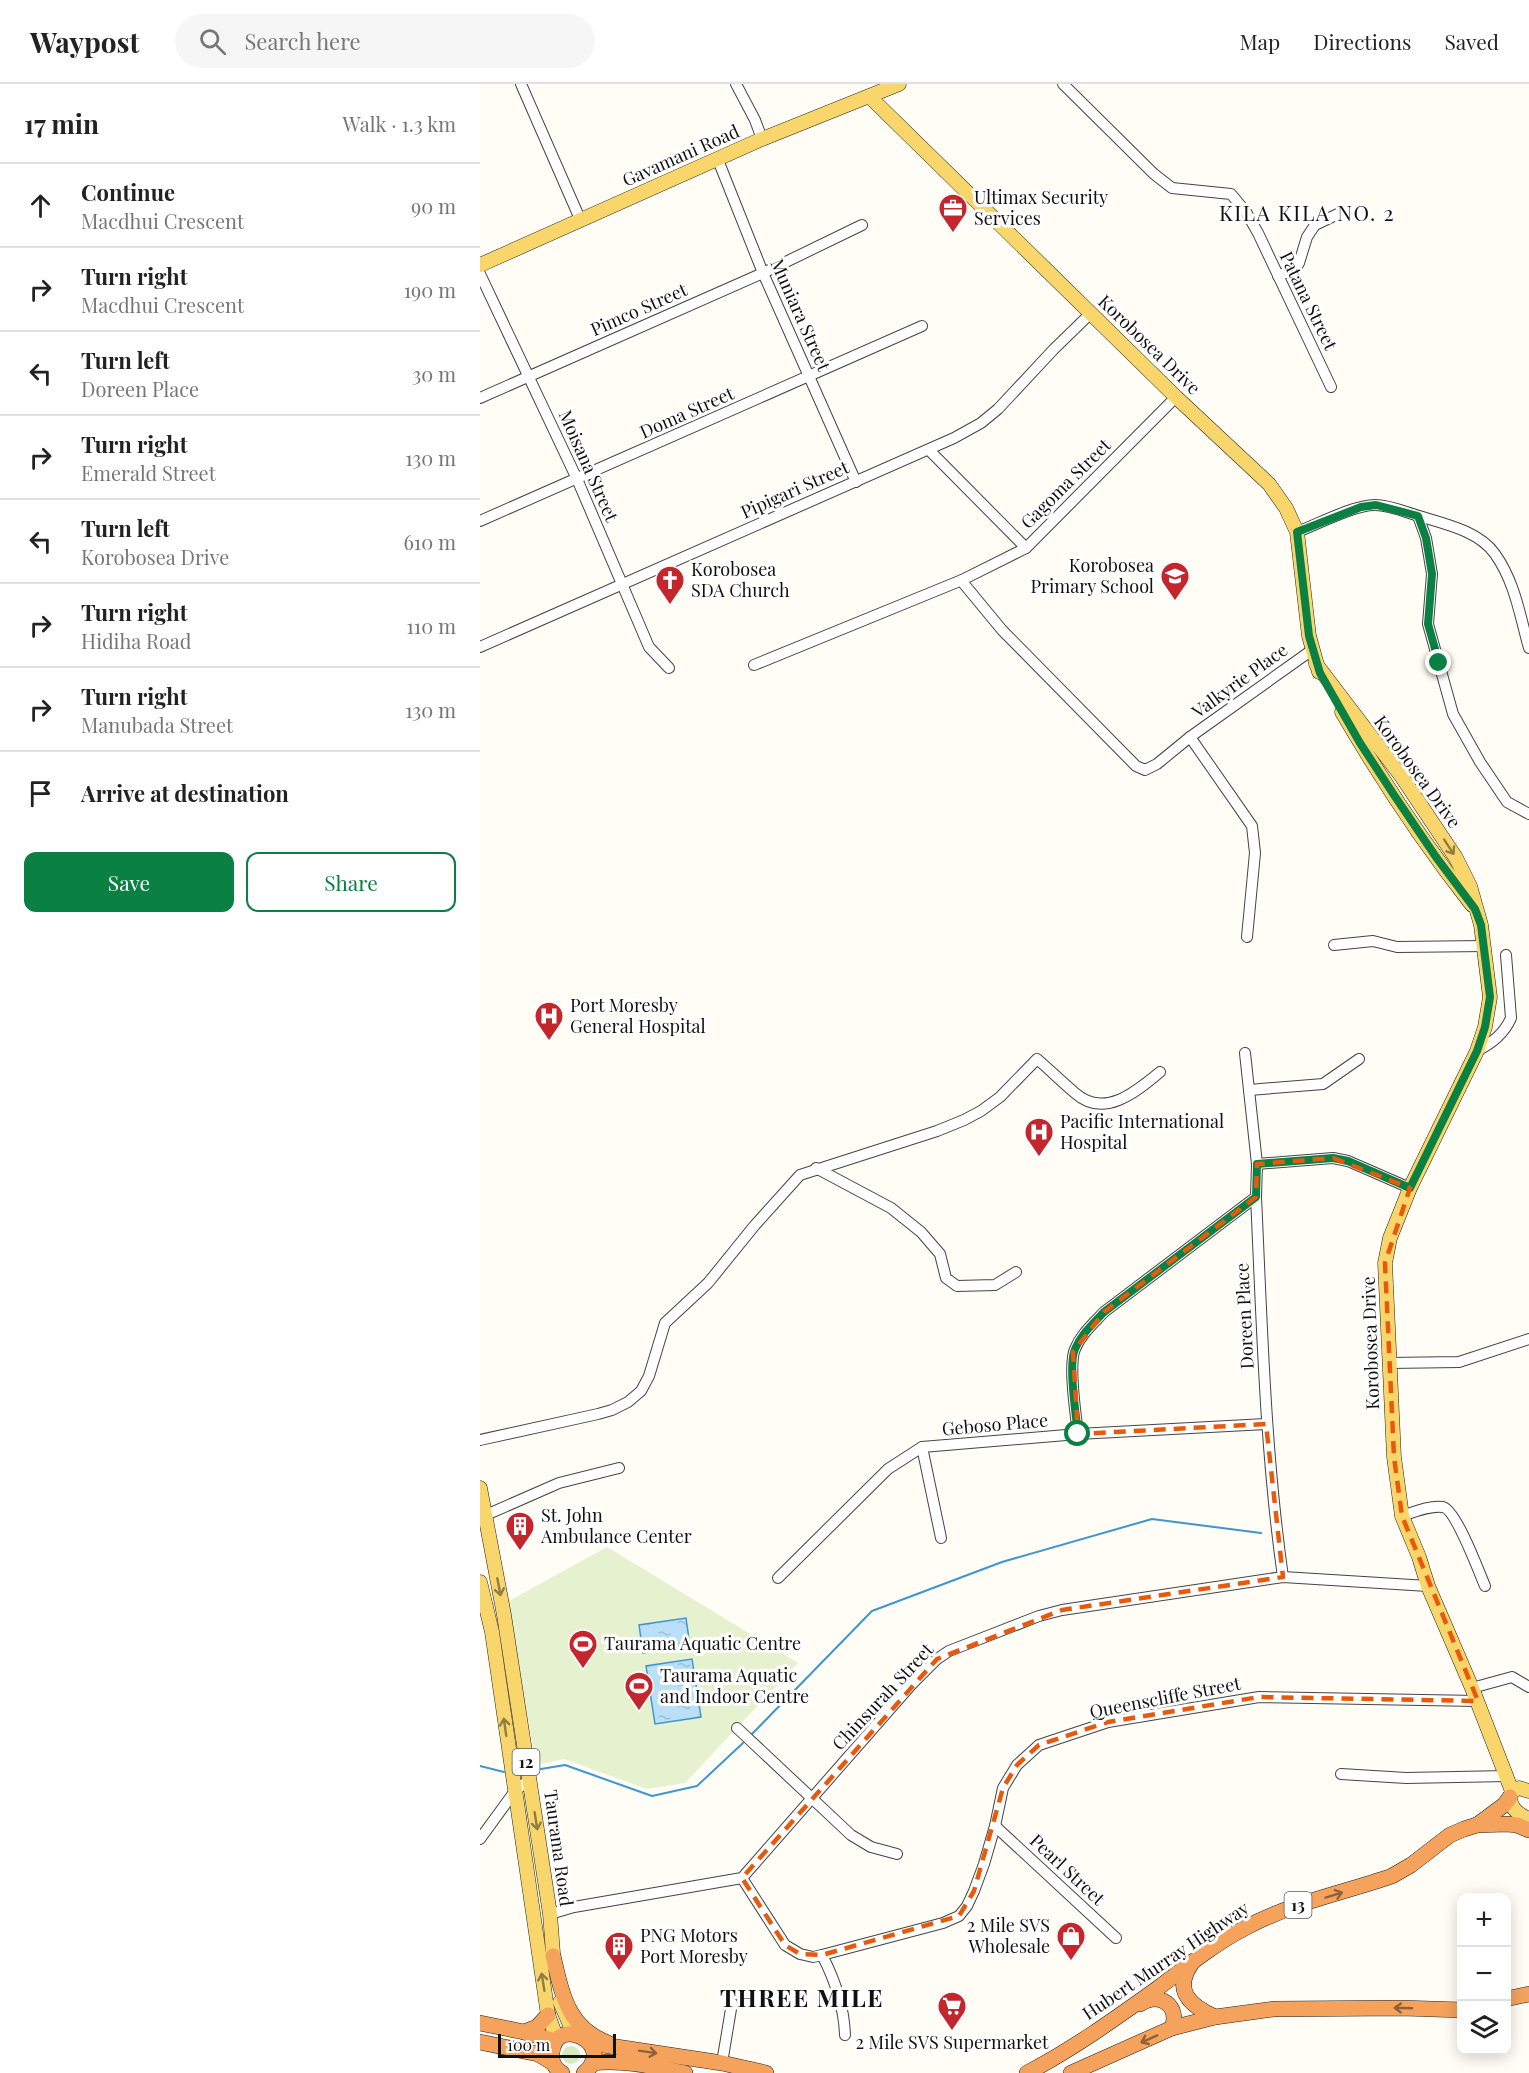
<!DOCTYPE html>
<html lang="en">
<head>
<meta charset="utf-8">
<style>
	:root { --surface:#fff; --page:#f6f6f6; --text:#222; --muted:#767676; --line:#e0e0e0; --accent:#0b8043 }
	body { margin:0; font-family:"Playfair Display",serif; background:var(--page); color:var(--text) }
	.controls { position:absolute; right:18px; bottom:18px; display:grid; overflow:hidden; border-radius:12px; box-shadow:0 3px 15px #0003 }
	.controls button { width:54px; height:54px; display:grid; place-items:center; padding:0; border:0; border-bottom:2px solid var(--line); background:var(--surface); color:var(--text); font:30px sans-serif }
	.scale { position:absolute; left:18px; bottom:15px; width:118px; box-sizing:border-box; padding-left:6px; border:3px solid #111; border-top:0; font-size:16px; line-height:21px; white-space:nowrap; color:#111; -webkit-text-stroke:4px #fff; paint-order:stroke }
	.stop { position:absolute; width:18px; height:18px; margin:-14px; border:4px solid #0b8043; border-radius:50%; background:#fff }
	.stop.end { background:#0b8043; border-color:#fff; box-shadow:0 2px 6px #0008 }
	.list { margin:0; padding:0; list-style:none }
	h2 { display:flex; justify-content:space-between; align-items:center; height:78px; margin:0; padding:0 24px; font-size:26px }
	h2 small { font-size:20px; font-weight:400; color:var(--muted) }
	.list li { display:grid; grid-template-columns:39px 1fr auto; gap:18px; align-items:center; box-sizing:border-box; height:84px; padding:0 24px; border-top:2px solid var(--line) }
	.list b { display:block; font-size:22px; white-space:nowrap }
	.list p { margin:0; font-size:20px; white-space:nowrap; color:var(--muted) }
	.list em { font-size:20px; font-style:normal; color:var(--muted) }
	.actions { display:flex; gap:12px; padding:18px 24px }
	.actions a { flex:1; padding:14px 0; border:2px solid var(--accent); border-radius:12px; text-align:center; font-size:21px; color:var(--accent) }
	.actions .main { background:var(--accent); color:#fff }
	.icon { flex:none; width:33px; height:33px; fill:none; stroke:currentColor; stroke-width:2; stroke-linecap:round; stroke-linejoin:round }
	.map { position:relative; flex:none; width:1049px; height:1989px; overflow:hidden }
	header { display:flex; align-items:center; gap:36px; box-sizing:border-box; height:84px; padding:0 30px; background:var(--surface); border-bottom:2px solid var(--line) }
	header strong { font-size:28px }
	nav { display:flex; gap:33px; margin-inline-start:auto; font-size:21px }
	.search { width:420px; height:54px; background:var(--page); display:flex; align-items:center; gap:15px; box-sizing:border-box; padding:0 21px; border-radius:33px; color:var(--muted); font-size:22px }
	main { display:flex }
	aside { flex:1; background:var(--surface) }
	.map>svg:first-child { display:block }
	.grass { fill:#d5ebbd }
	.pitch { fill:#e6f2cf }
	.water { fill:url(#water-ripples); stroke:#3f96cf; stroke-width:1.5 }
	.lines { fill:none; stroke-linecap:round; stroke-linejoin:round }
	.stream { stroke:#3f96cf; stroke-width:2 }
	.minor-casing { stroke:#444; stroke-width:12 }
	.major-casing { stroke:#222; stroke-width:15 }
	.highway-casing { stroke:#222; stroke-width:16 }
	.minor { stroke:#fff; stroke-width:10 }
	.major { stroke:#f9d66b; stroke-width:14 }
	.highway { stroke:#f5a25d; stroke-width:15 }
	.oneway { stroke:#917d42 }
	.oneway2 { stroke:#8e613b }
	.route { stroke:#0b8043; stroke-width:8 }
	.marked { fill:none; stroke:#e8590c; stroke-width:4.5; stroke-dasharray:12 8; stroke-linejoin:round }
	.labels { text-anchor:middle; stroke-width:6; stroke-linejoin:round; paint-order:stroke }
	.shield { fill:#fff; stroke:#585858; stroke-width:1.5 }
	.shield-label { font-size:16px; font-weight:bold; fill:#111 }
	.street-label { font-size:18px; fill:#111; stroke:#fff }
	.poi-label { font-size:18px; fill:#111; stroke:#fff; text-anchor:start }
	.quarter-label { font-size:21px; letter-spacing:1.5px; fill:#111; stroke:#fff }
	.district-label { font-size:24px; font-weight:bold; letter-spacing:1.5px; fill:#111; stroke:#fff }
</style>
</head>
<body>
<header>
<strong>Waypost</strong>
<div class="search"><svg class="icon" aria-label="search" viewBox="0 0 24 24"><circle cx="10" cy="10" r="6"/><path d="M15 15l6 6"/></svg>Search here</div>
<nav><a>Map</a><a>Directions</a><a>Saved</a></nav>
</header>
<main>
<aside>
<h2>17 min<small>Walk · 1.3 km</small></h2>
<ul class="list">
<li><svg class="icon" aria-label="ahead" viewBox="0 0 24 24"><path d="M12 20V5M6 11l6-6 6 6"/></svg><div><b>Continue</b><p>Macdhui Crescent</p></div><em>90 m</em></li>
<li><svg class="icon" aria-label="right" viewBox="0 0 24 24"><path d="M7 20v-9h11M14 6l5 5-5 5"/></svg><div><b>Turn right</b><p>Macdhui Crescent</p></div><em>190 m</em></li>
<li><svg class="icon" aria-label="left" viewBox="0 0 24 24"><path d="M17 20v-9H6M10 6l-5 5 5 5"/></svg><div><b>Turn left</b><p>Doreen Place</p></div><em>30 m</em></li>
<li><svg class="icon" aria-label="right" viewBox="0 0 24 24"><path d="M7 20v-9h11M14 6l5 5-5 5"/></svg><div><b>Turn right</b><p>Emerald Street</p></div><em>130 m</em></li>
<li><svg class="icon" aria-label="left" viewBox="0 0 24 24"><path d="M17 20v-9H6M10 6l-5 5 5 5"/></svg><div><b>Turn left</b><p>Korobosea Drive</p></div><em>610 m</em></li>
<li><svg class="icon" aria-label="right" viewBox="0 0 24 24"><path d="M7 20v-9h11M14 6l5 5-5 5"/></svg><div><b>Turn right</b><p>Hidiha Road</p></div><em>110 m</em></li>
<li><svg class="icon" aria-label="right" viewBox="0 0 24 24"><path d="M7 20v-9h11M14 6l5 5-5 5"/></svg><div><b>Turn right</b><p>Manubada Street</p></div><em>130 m</em></li>
<li><svg class="icon" aria-label="arrive" viewBox="0 0 24 24"><path d="M6 21V4h12l-3 4 3 4H6"/></svg><div><b>Arrive at destination</b></div></li>
</ul>
<div class="actions"><a class="main">Save</a><a>Share</a></div>
</aside>
<div class="map">
<svg width="1049" height="1989" viewBox="0 0 1049 1989">
	<defs>
		<pattern id="water-ripples" width="26" height="14" patternUnits="userSpaceOnUse" patternTransform="scale(1.5)"><rect width="26" height="14" fill="#b9e0f7"/><path d="M2 4q2-2 4 0t4 0M15 11q2-2 4 0t4 0" fill="none" stroke="#9ebfd3"/></pattern>
	</defs>
	<rect width="100%" height="100%" fill="#fffdf5"/>
	<circle class="grass" cx="91" cy="1971" r="9"/>
	<path class="pitch" d="M127,1463l191,116 -113,120 -38,6 -83,-30 -28,6 -29,-163z"/>
	<g class="water">
		<path d="M206,1534l4,28 -47,7 -4,-28z"/>
		<path d="M212,1575l9,58 -46,7 -9,-58z"/>
	</g>
	<g class="lines">
		<g class="stream">
			<path d="M272,1650l120,-123 130,-49 150,-43 109,14"/>
			<path d="M0,1682l24,6"/>
			<path d="M61,1685l24,-4 87,31 45,-10 46,-43"/>
		</g>
		<g class="minor-casing">
			<g id="minor">
				<path d="M41,0l59,135"/>
				<path d="M256,0l19,36 7,19"/>
				<path d="M583,0l91,90 18,14 59,6 15,18 12,21 73,154"/>
				<path d="M238,76l45,113 93,209"/>
				<path d="M0,190l97,205 72,168 20,21"/>
				<path d="M798,192l18,-8 3,-5 8,-26 8,-12 29,-14"/>
				<path d="M0,314l283,-125 99,-48"/>
				<path d="M449,366l97,98 150,-151"/>
				<path d="M938,432l8,22 6,36 -4,50 25,90 27,48 27,40 22,12"/>
				<path d="M0,437l442,-195"/>
				<path d="M817,448c21,-8 57,-27 78,-27 15,0 30,7 44,11 26,8 60,15 76,38 20,28 25,62 34,94"/>
				<path d="M546,464l-64,32 2,4 38,46 134,136 9,4 12,-6 33,-27"/>
				<path d="M0,563l474,-209 27,-15 17,-14 56,-60 36,-35"/>
				<path d="M274,581l208,-85"/>
				<path d="M767,853l8,-84 -3,-27 -62,-89 122,-87"/>
				<path d="M854,861l39,-4 24,6 88,-1"/>
				<path d="M997,967c15,-8 27,-17 34,-33l-5,-63"/>
				<path d="M765,969l12,111 -1,33c6,127 9,254 27,380"/>
				<path d="M769,1006l74,-6 36,-25"/>
				<path d="M777,1080l76,-6 15,3 62,27"/>
				<path d="M336,1084l75,40 30,24 19,22 6,24 11,8 38,-1 21,-13"/>
				<path d="M909,1279l70,-1 70,-23"/>
				<path d="M598,1350c-2,-18 -10,-69 -3,-85 6,-15 18,-25 29,-37l152,-115"/>
				<path d="M0,1356l118,-26 14,-4 16,-8 13,-11 8,-15 16,-53 43,-40 47,-58 45,-50 137,-44 27,-11 17,-9 19,-14 37,-38c13,11 25,23 38,34 29,26 61,-1 85,-21"/>
				<path d="M442,1363l19,91"/>
				<path d="M6,1431l73,-32 60,-15"/>
				<path d="M922,1432c12,-4 28,-11 41,-9 13,3 36,65 42,79"/>
				<path d="M298,1494l110,-109 34,-22 156,-13 188,-10"/>
				<path d="M992,1604l40,-11 17,10"/>
				<path d="M257,1644l114,107 20,12 26,7"/>
				<path d="M861,1690l65,4 101,-2"/>
				<path d="M515,1742l121,112"/>
				<path d="M0,1755l35,-48 15,-12"/>
				<path d="M262,1794l43,67 15,9 13,3 9,-2 121,-32 16,-7 8,-10 7,-15 10,-27 11,-38 8,-38 14,-23 22,-20 69,-23 151,-25 219,4"/>
				<path d="M70,1830l24,-7 168,-29 170,-194 25,-25 12,-8 90,-35 23,-6 221,-33 145,9"/>
				<path d="M342,1871c13,25 22,52 23,80"/>
				<path d="M242,1979l10,-60"/>
			</g>
		</g>
		<g class="major-casing">
			<g id="major">
				<path d="M390,13l306,300 93,87 17,24 11,24 12,104 10,36"/>
				<path d="M0,181l282,-126 137,-55"/>
				<path d="M836,580l86,113 54,81 14,28 11,39 9,72 -5,30 -8,24 -67,137 -20,50 -5,25 9,194 8,59 17,41 9,29 44,102 40,103"/>
				<path d="M862,628c39,67 82,132 130,193"/>
				<path d="M0,1404l24,127 46,299 4,52"/>
				<path d="M0,1498l12,50 56,383 9,24"/>
				<path d="M1049,1707l-10,-3 -7,3c-6,14 5,23 17,28"/>
				<path d="M80,1918l14,32"/>
			</g>
		</g>
		<g class="highway-casing">
			<g id="highway">
				<path d="M997,1741l27,-20 6,-8"/>
				<path d="M73,1872c9,37 14,72 55,87"/>
				<path d="M712,1879c-20,28 -1,43 23,54"/>
				<path d="M1026,1915l23,-5"/>
				<path d="M660,1920c20,-13 40,2 32,24"/>
				<path d="M0,1939l44,9 31,9"/>
				<path d="M44,1948l13,-5 11,-12"/>
				<path d="M0,1958l58,12 15,9"/>
				<path d="M110,1959l132,20 44,10"/>
				<path d="M112,1979c31,-4 63,4 93,10"/>
				<path d="M82,1989c-7,-4 -11,-12 -10,-20 4,-41 66,-7 32,20"/>
				<path d="M547,1989c46,-24 89,-55 131,-85 28,-21 56,-44 87,-60 46,-25 98,-35 147,-52l19,-11 39,-30 14,-6 13,-4 30,-1 10,1 12,5"/>
				<path d="M591,1989l101,-45 43,-11 59,-8 128,-1 60,2"/>
			</g>
		</g>
		<use href="#minor" class="minor"/>
		<use href="#major" class="major"/>
		<use href="#highway" class="highway"/>
	</g>
	<defs><path id="oneway-shaft" d="M-6 0H5M1.5-3L5.5 0L1.5 3" fill="none" stroke-width="1.6" stroke-linecap="round" stroke-linejoin="round" transform="scale(1.5)"/></defs>
	<g class="oneway">
		<use href="#oneway-shaft" transform="translate(969 763) rotate(57)"/>
		<use href="#oneway-shaft" transform="translate(19 1503) rotate(79)"/>
		<use href="#oneway-shaft" transform="translate(25 1643) rotate(-98)"/>
		<use href="#oneway-shaft" transform="translate(56 1737) rotate(81)"/>
		<use href="#oneway-shaft" transform="translate(63 1898) rotate(-99)"/>
	</g>
	<g class="oneway2">
		<use href="#oneway-shaft" transform="translate(854 1811) rotate(-17)"/>
		<use href="#oneway-shaft" transform="translate(923 1924) rotate(-178)"/>
		<use href="#oneway-shaft" transform="translate(669 1955) rotate(156)"/>
		<use href="#oneway-shaft" transform="translate(168 1968) rotate(9)"/>
	</g>
	<g class="lines">
		<path class="route" d="M598,1350c-2,-19 -10,-69 -3,-85 6,-15 18,-25 29,-37l152,-115 1,-33 76,-6 15,3 62,27 67,-137 8,-24 5,-30 -9,-72 -6,-16 -39,-52 -42,-62 -34,-52 -40,-70 -11,-37 -12,-104 64,-25 15,-2 42,11 8,22 6,36 -4,50 11,39"/>
	</g>
	<path class="marked" d="M853,1074l77,30 -25,75 9,194 8,59 76,185 -219,-4 -151,25 -69,23 -22,20 -14,23 -29,103 -15,25 -137,39 -22,-1 -15,-9 -43,-67 195,-219 125,-49 221,-33 -17,-153 -188,10 -5,-82 31,-40 152,-115 1,-33z"/>
	<defs>
		<g id="office-pin" transform="scale(1.5)"><path d="M0 17L-7.5 6A9.5 9.5 0 1 1 7.5 6Z" fill="#c4262e" stroke="#fff"/><path d="M-6-3h4V-5.5h4V-3h4V5H-6ZM-1-4.5V-3h2v-1.5ZM-6 0V1H6V0Z" fill="#fff"/></g>
		<g id="school-pin" transform="scale(1.5)"><path d="M0 17L-7.5 6A9.5 9.5 0 1 1 7.5 6Z" fill="#c4262e" stroke="#fff"/><path d="M0-5L7-2L0 1L-7-2ZM-4 1L0 2.5L4 1V4Q0 6-4 4Z" fill="#fff"/></g>
		<g id="church-pin" transform="scale(1.5)"><path d="M0 17L-7.5 6A9.5 9.5 0 1 1 7.5 6Z" fill="#c4262e" stroke="#fff"/><path d="M-1.2-6h2.4v3.5h3.3v2.4h-3.3V6h-2.4V-.1h-3.3v-2.4h3.3Z" fill="#fff"/></g>
		<g id="hospital-pin" transform="scale(1.5)"><path d="M0 17L-7.5 6A9.5 9.5 0 1 1 7.5 6Z" fill="#c4262e" stroke="#fff"/><path d="M-5-5h3v3.5h4V-5h3V5h-3V1.5h-4V5h-3Z" fill="#fff"/></g>
		<g id="building-pin" transform="scale(1.5)"><path d="M0 17L-7.5 6A9.5 9.5 0 1 1 7.5 6Z" fill="#c4262e" stroke="#fff"/><path d="M-4-6H4V6H1V3H-1V6H-4ZM-2.5-4.3h1.7v1.8h-1.7ZM.8-4.3h1.7v1.8H.8ZM-2.5-1h1.7V.8h-1.7ZM.8-1h1.7V.8H.8Z" fill="#fff"/></g>
		<g id="stadium-pin" transform="scale(1.5)"><path d="M0 17L-7.5 6A9.5 9.5 0 1 1 7.5 6Z" fill="#c4262e" stroke="#fff"/><path d="M0-5a6.5 5 0 1 0 0 10a6.5 5 0 1 0 0-10ZM-3.5-1.8h7v3.6h-7Z" fill="#fff"/></g>
		<g id="shop-pin" transform="scale(1.5)"><path d="M0 17L-7.5 6A9.5 9.5 0 1 1 7.5 6Z" fill="#c4262e" stroke="#fff"/><path d="M-5-2.5h2.3a2.7 3.5 0 0 1 5.4 0H5L5.5 6h-11ZM-1.5-2.5h3a1.5 2.3 0 0 0-3 0Z" fill="#fff"/></g>
		<g id="supermarket-pin" transform="scale(1.5)"><path d="M0 17L-7.5 6A9.5 9.5 0 1 1 7.5 6Z" fill="#c4262e" stroke="#fff"/><path d="M-6-5.5h2.5l.6 2H6L4.5 2H-2.5L-4.4-4H-6ZM-1.5 3.2a1.3 1.3 0 1 0 .1 0ZM3 3.2a1.3 1.3 0 1 0 .1 0Z" fill="#fff"/></g>
	</defs>
	<g fill-rule="evenodd">
		<use href="#office-pin" x="473" y="124"/>
		<use href="#school-pin" x="695" y="492"/>
		<use href="#church-pin" x="190" y="496"/>
		<use href="#hospital-pin" x="69" y="932"/>
		<use href="#hospital-pin" x="559" y="1048"/>
		<use href="#building-pin" x="40" y="1442"/>
		<use href="#stadium-pin" x="103" y="1560"/>
		<use href="#stadium-pin" x="159" y="1602"/>
		<use href="#shop-pin" x="591" y="1852"/>
		<use href="#building-pin" x="139" y="1862"/>
		<use href="#supermarket-pin" x="472" y="1922"/>
	</g>
	<g class="labels">
		<g class="shield">
			<rect x="32.5" y="1665" width="27" height="26" rx="4.5"/>
			<rect x="804.5" y="1808" width="27" height="26" rx="4.5"/>
		</g>
		<g class="shield-label">
			<text x="46" y="1684">12</text>
			<text x="818" y="1827">13</text>
		</g>
		<g class="street-label">
			<text transform="translate(201 72) rotate(-24)" y="6">Gavamani Road</text>
			<text transform="translate(828 217) rotate(64)" y="6">Patana Street</text>
			<text transform="translate(159 226) rotate(-24)" y="6">Pimco Street</text>
			<text transform="translate(320 231) rotate(66)" y="6">Muniara Street</text>
			<text transform="translate(669 261) rotate(44)" y="6">Korobosea Drive</text>
			<text transform="translate(207 329) rotate(-24)" y="6">Doma Street</text>
			<text transform="translate(108 382) rotate(66)" y="6">Moisana Street</text>
			<text transform="translate(586 400) rotate(-45)" y="6">Gagoma Street</text>
			<text transform="translate(315 406) rotate(-24)" y="6">Pipigari Street</text>
			<text transform="translate(760 597) rotate(-36)" y="6">Valkyrie Place</text>
			<text transform="translate(937 688) rotate(54)" y="6">Korobosea Drive</text>
			<text transform="translate(765 1232) rotate(-93)" y="6">Doreen Place</text>
			<text transform="translate(891 1259) rotate(-92)" y="6">Korobosea Drive</text>
			<text transform="translate(515 1341) rotate(-5)" y="6">Geboso Place</text>
			<text transform="translate(403 1613) rotate(-47)" y="6">Chinsurah Street</text>
			<text transform="translate(685 1614) rotate(-11)" y="6">Queenscliffe Street</text>
			<text transform="translate(78 1764) rotate(82)" y="6">Taurama Road</text>
			<text transform="translate(587 1786) rotate(43)" y="6">Pearl Street</text>
			<text transform="translate(686 1877) rotate(-34)" y="6">Hubert Murray Highway</text>
		</g>
		<g class="poi-label">
			<text x="494" y="120">Ultimax Security<tspan x="494" dy="21">Services</tspan></text>
			<text x="674" y="488" text-anchor="end">Korobosea<tspan x="674" dy="21">Primary School</tspan></text>
			<text x="211" y="492">Korobosea<tspan x="211" dy="21">SDA Church</tspan></text>
			<text x="90" y="928">Port Moresby<tspan x="90" dy="21">General Hospital</tspan></text>
			<text x="580" y="1044">Pacific International<tspan x="580" dy="21">Hospital</tspan></text>
			<text x="61" y="1438">St. John<tspan x="61" dy="21">Ambulance Center</tspan></text>
			<text x="124" y="1566">Taurama Aquatic Centre</text>
			<text x="180" y="1598">Taurama Aquatic<tspan x="180" dy="21">and Indoor Centre</tspan></text>
			<text x="570" y="1848" text-anchor="end">2 Mile SVS<tspan x="570" dy="21">Wholesale</tspan></text>
			<text x="160" y="1858">PNG Motors<tspan x="160" dy="21">Port Moresby</tspan></text>
			<text x="472" y="1965" text-anchor="middle">2 Mile SVS Supermarket</text>
		</g>
		<g class="quarter-label">
			<text x="827" y="137">KILA KILA NO. 2</text>
		</g>
		<g class="district-label">
			<text x="322" y="1923">THREE MILE</text>
		</g>
	</g>
</svg>
<div class="controls">
<button>+</button>
<button>−</button>
<button><svg class="icon" aria-label="layers" viewBox="0 0 24 24"><path d="M12 4l9 5-9 5-9-5zM3 14l9 5 9-5"/></svg></button>
</div>
<div class="scale">100 m</div>
<div class="stop" style="left:598px;top:1350px"></div>
<div class="stop end" style="left:959px;top:579px"></div>
</div>
</main>
</body>
</html>
